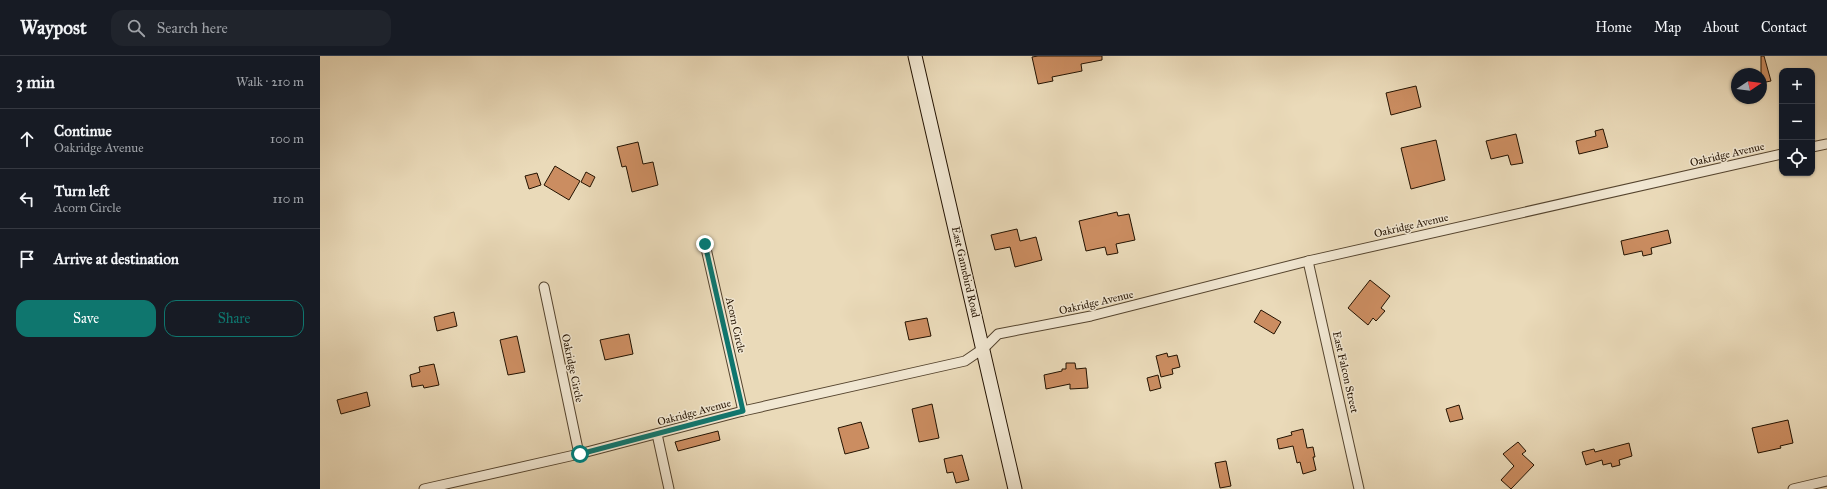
<!DOCTYPE html>
<html lang="en">
<head>
<meta charset="utf-8">
<style>
	:root { --surface:#171b24; --page:#20242c; --text:#f1f3f6; --muted:#9ea1a6; --line:#363941; --accent:#0f766e }
	body { margin:0; font-family:"IM FELL Great Primer",serif; background:var(--page); color:var(--text) }
	.controls { position:absolute; right:12px; top:12px; display:grid; overflow:hidden; border-radius:8px; box-shadow:0 1px 3px #0004 }
	.controls button { width:36px; height:36px; display:grid; place-items:center; padding:0; border:0; border-bottom:1px solid var(--line); background:var(--surface); color:var(--text); font:20px sans-serif }
	.compass { position:absolute; left:1411px; top:12px; width:36px; height:36px; border-radius:50%; background:var(--surface); box-shadow:0 1px 3px #0004; rotate:77deg }
	.stop { position:absolute; width:12px; height:12px; margin:-9px; border:3px solid #0f766e; border-radius:50%; background:#fff }
	.stop.end { background:#0f766e; border-color:#fff; box-shadow:0 1px 4px #0008 }
	.list { margin:0; padding:0; list-style:none }
	h2 { display:flex; justify-content:space-between; align-items:center; height:52px; margin:0; padding:0 16px; font-size:17px }
	h2 small { font-size:13px; font-weight:400; color:var(--muted) }
	.list li { display:grid; grid-template-columns:26px 1fr auto; gap:12px; align-items:center; box-sizing:border-box; height:60px; padding:0 16px; border-top:1px solid var(--line) }
	.list b { display:block; font-size:15px; white-space:nowrap }
	.list p { margin:0; font-size:13px; white-space:nowrap; color:var(--muted) }
	.list em { font-size:13px; font-style:normal; color:var(--muted) }
	.actions { display:flex; gap:8px; padding:12px 16px }
	.actions a { flex:1; padding:9px 0; border:1px solid var(--accent); border-radius:12px; text-align:center; font-size:14px; color:var(--accent) }
	.actions .main { background:var(--accent); color:#fff }
	.icon { flex:none; width:22px; height:22px; fill:none; stroke:currentColor; stroke-width:2; stroke-linecap:round; stroke-linejoin:round }
	.map { position:relative; flex:none; width:1507px; height:433px; overflow:hidden }
	header { display:flex; align-items:center; gap:24px; box-sizing:border-box; height:56px; padding:0 20px; background:var(--surface); border-bottom:1px solid var(--line) }
	header strong { font-size:19px }
	nav { display:flex; gap:22px; margin-inline-start:auto; font-size:14px }
	.search { width:280px; height:36px; background:var(--page); display:flex; align-items:center; gap:10px; box-sizing:border-box; padding:0 14px; border-radius:12px; color:var(--muted); font-size:15px }
	main { display:flex }
	aside { flex:1; background:var(--surface) }
	.map>svg:first-child { display:block }
	.building { fill:#cb8d61; stroke:#231200 }
	.lines { fill:none; stroke-linecap:round; stroke-linejoin:round }
	.minor-casing { stroke:#55442e; stroke-width:11 }
	.secondary-casing { stroke:#231200; stroke-width:15 }
	.minor { stroke:#f1e7d2; stroke-width:9 }
	.secondary { stroke:#f1e7d2; stroke-width:13 }
	.route { stroke:#0f766e; stroke-width:5 }
	.labels { text-anchor:middle; stroke-width:3; stroke-linejoin:round; paint-order:stroke }
	.street-label { font-size:11px; fill:#231200; stroke:#f1e7d2 }
</style>
</head>
<body>
<header>
<strong>Waypost</strong>
<div class="search"><svg class="icon" aria-label="search" viewBox="0 0 24 24"><circle cx="10" cy="10" r="6"/><path d="M15 15l6 6"/></svg>Search here</div>
<nav><a>Home</a><a>Map</a><a>About</a><a>Contact</a></nav>
</header>
<main>
<aside>
<h2>3 min<small>Walk · 210 m</small></h2>
<ul class="list">
<li><svg class="icon" aria-label="ahead" viewBox="0 0 24 24"><path d="M12 20V5M6 11l6-6 6 6"/></svg><div><b>Continue</b><p>Oakridge Avenue</p></div><em>100 m</em></li>
<li><svg class="icon" aria-label="left" viewBox="0 0 24 24"><path d="M17 20v-9H6M10 6l-5 5 5 5"/></svg><div><b>Turn left</b><p>Acorn Circle</p></div><em>110 m</em></li>
<li><svg class="icon" aria-label="arrive" viewBox="0 0 24 24"><path d="M6 21V4h12l-3 4 3 4H6"/></svg><div><b>Arrive at destination</b></div></li>
</ul>
<div class="actions"><a class="main">Save</a><a>Share</a></div>
</aside>
<div class="map">
<svg width="1507" height="433" viewBox="0 0 1507 433">
	<rect width="100%" height="100%" fill="#eadab9"/>
	<filter id="stains"><feTurbulence type="fractalNoise" baseFrequency=".005" numOctaves="4"/><feColorMatrix values="0 0 0 0 .2 0 0 0 0 .09 0 0 0 0 .02 0 0 0 .5 -.17"/></filter>
	<radialGradient id="worn" r=".72"><stop offset=".6" stop-color="#630" stop-opacity="0"/><stop offset="1" stop-color="#630" stop-opacity=".3"/></radialGradient>
	<g class="building">
		<path d="M718,0h64v4l-21,4 1,7 -30,6 1,4 -15,3 -6,-27z"/>
		<path d="M1441,0h3l7,25 -10,2z"/>
		<path d="M1096,30l5,21 -30,8 -5,-22z"/>
		<path d="M1283,73l5,18 -29,7 -3,-13 20,-5 -1,-5z"/>
		<path d="M1196,78l7,29 -12,2 -3,-10 -17,4 -5,-18z"/>
		<path d="M1116,84l9,40 -34,9 -10,-41z"/>
		<path d="M318,86l5,22 10,-2 5,23 -26,7 -6,-26 -4,1 -5,-20z"/>
		<path d="M235,110l25,15 -11,19 -25,-15z"/>
		<path d="M266,116l9,5 -5,10 -9,-5z"/>
		<path d="M217,117l4,12 -12,4 -4,-13z"/>
		<path d="M797,156l1,4 11,-2 6,26 -19,4 2,9 -11,2 -2,-8 -19,4 -7,-30z"/>
		<path d="M697,173l3,12 16,-4 6,23 -27,7 -5,-20 -15,3 -4,-15z"/>
		<path d="M1348,174l3,13 -20,5 1,6 -9,2 -1,-5 -18,4 -3,-14z"/>
		<path d="M1050,224l20,16 -9,12 4,3 -9,10 -3,-3 -5,7 -20,-17z"/>
		<path d="M941,254l20,12 -7,12 -20,-12z"/>
		<path d="M134,256l3,14 -20,5 -3,-14z"/>
		<path d="M607,262l4,18 -22,4 -4,-18z"/>
		<path d="M309,278l4,20 -28,6 -5,-20z"/>
		<path d="M197,280l8,36 -17,3 -8,-35z"/>
		<path d="M847,297l1,4 9,-2 3,12 -8,2 1,5 -12,3 -5,-21z"/>
		<path d="M746,307h9l1,6 10,-1 2,20 -18,1v-5l-24,5 -2,-14 18,-4v-2h4z"/>
		<path d="M114,308l5,21 -15,3 -1,-3 -11,2 -2,-12 10,-3 -1,-5z"/>
		<path d="M838,319l3,13 -11,3 -3,-13z"/>
		<path d="M47,336l3,14 -29,8 -4,-14z"/>
		<path d="M612,348l7,34 -20,4 -7,-33z"/>
		<path d="M1139,349l4,14 -13,3 -4,-13z"/>
		<path d="M1468,364l5,23 -13,3 1,2 -23,5 -6,-25z"/>
		<path d="M541,366l8,26 -24,6 -7,-26z"/>
		<path d="M983,373l4,19 6,-1 2,10h-2l3,13 -13,4 -3,-12 -3,1 -4,-17 -14,3 -2,-10 15,-4 -1,-3z"/>
		<path d="M398,375l2,9 -42,11 -3,-9z"/>
		<path d="M1198,386l8,9 -4,3 12,11 -23,24 -10,-9 13,-14 -11,-12z"/>
		<path d="M1309,387l3,13 -13,4 1,5 -8,2 -1,-4 -8,2 -1,-5 -16,5 -4,-13 12,-3 1,3z"/>
		<path d="M642,399l7,25 -13,3 -3,-11 -6,1 -3,-14z"/>
		<path d="M906,405l5,25 -11,2 -5,-25z"/>
	</g>
	<g class="lines">
		<g class="minor-casing">
			<g id="minor">
				<path d="M1492,91l15,-3"/>
				<path d="M385,188l38,167"/>
				<path d="M988,205l51,228"/>
				<path d="M224,231l35,167"/>
				<path d="M337,378l12,55"/>
				<path d="M104,433l155,-35 164,-43 222,-50 19,-13 14,-14 93,-18 217,-55 474,-107"/>
				<path d="M1473,433l34,-8"/>
			</g>
		</g>
		<g class="secondary-casing">
			<path id="secondary" d="M595,0l100,433"/>
		</g>
		<use href="#minor" class="minor"/>
		<use href="#secondary" class="secondary"/>
	</g>
	<g class="lines">
		<path class="route" d="M260,398l163,-43 -38,-167"/>
	</g>
	<g class="labels">
		<g class="street-label">
			<text transform="translate(1407 98) rotate(-13)" y="4">Oakridge Avenue</text>
			<text transform="translate(1091 169) rotate(-13)" y="4">Oakridge Avenue</text>
			<text transform="translate(646 216) rotate(77)" y="4">East Gamebird Road</text>
			<text transform="translate(776 246) rotate(-13)" y="4">Oakridge Avenue</text>
			<text transform="translate(416 269) rotate(77)" y="4">Acorn Circle</text>
			<text transform="translate(253 312) rotate(78)" y="4">Oakridge Circle</text>
			<text transform="translate(1026 316) rotate(77)" y="4">East Falcon Street</text>
			<text transform="translate(374 356) rotate(-15)" y="4">Oakridge Avenue</text>
		</g>
	</g>
	<rect width="100%" height="100%" filter="url(#stains)"/>
	<rect width="100%" height="100%" fill="url(#worn)"/>
</svg>
<div class="controls">
<button>+</button>
<button>−</button>
<button><svg class="icon" aria-label="locate" viewBox="0 0 24 24"><circle cx="12" cy="12" r="6"/><path d="M12 2v4M12 18v4M2 12h4M18 12h4"/></svg></button>
</div>
<svg class="compass" viewBox="-18 -18 36 36"><path d="M0-13l5 13h-10z" fill="#e53935"/><path d="M0 13l5-13h-10z" fill="#9ea1a6"/></svg>
<div class="stop" style="left:260px;top:398px"></div>
<div class="stop end" style="left:385px;top:188px"></div>
</div>
</main>
</body>
</html>
